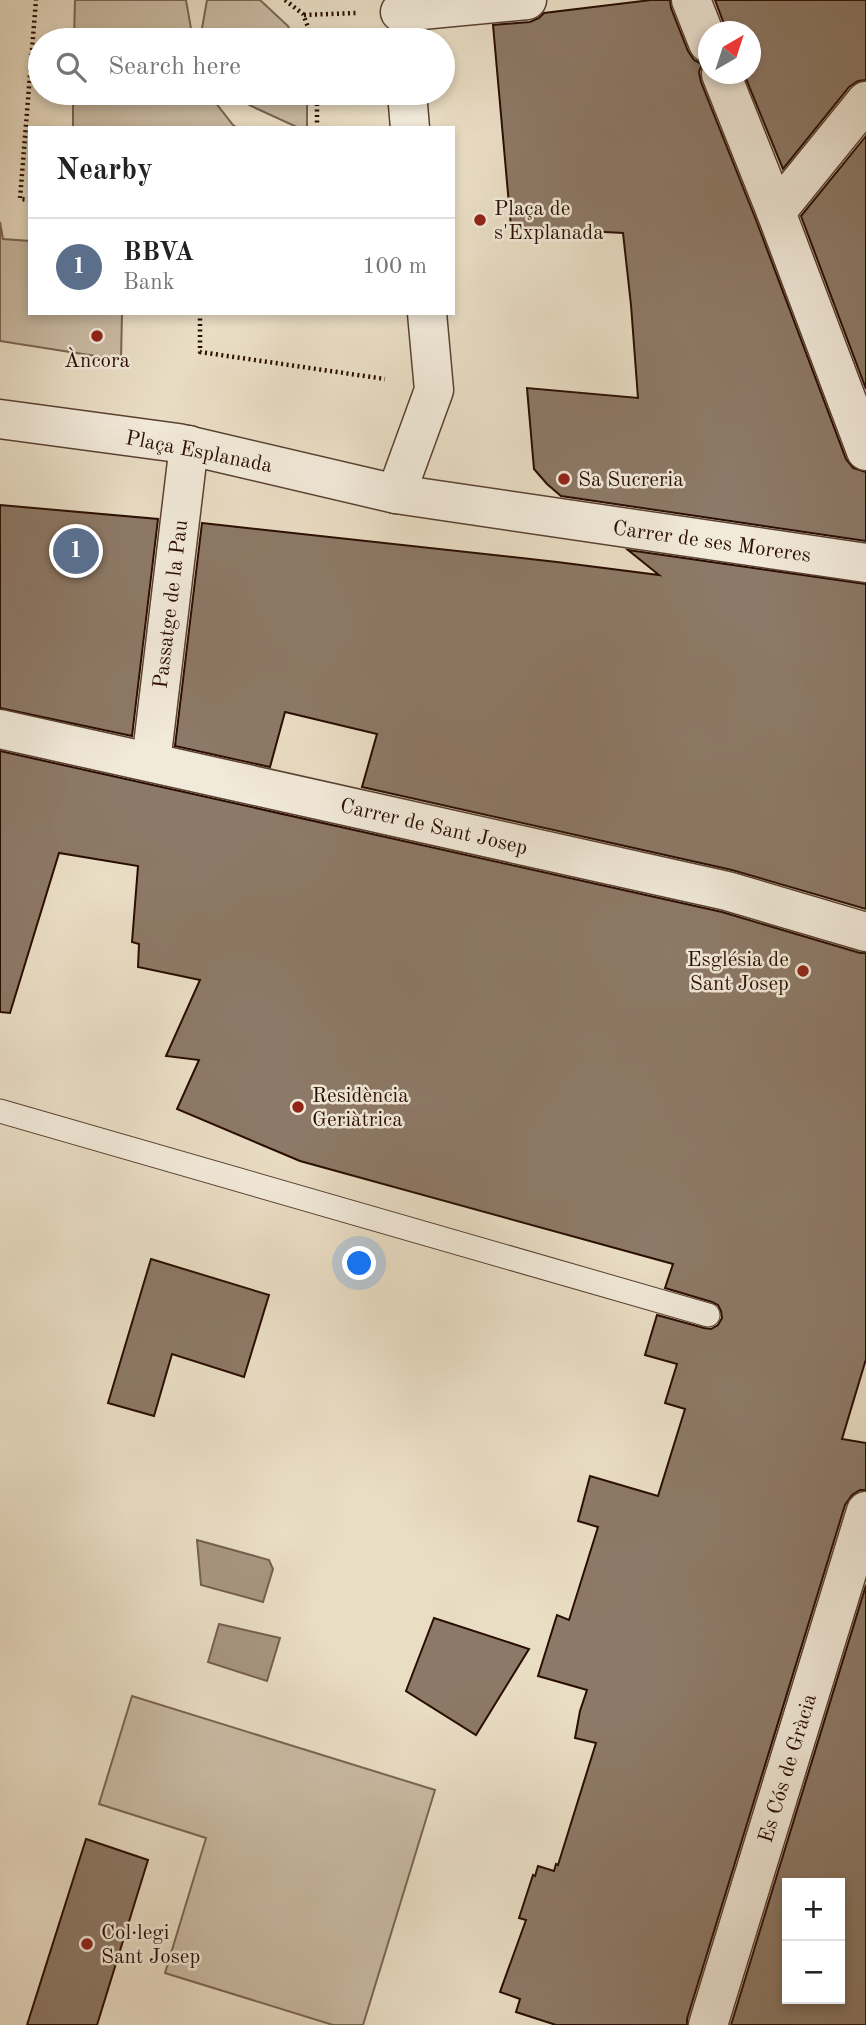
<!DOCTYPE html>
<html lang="en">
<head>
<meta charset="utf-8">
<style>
	:root { --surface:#fff; --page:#f6f6f6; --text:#222; --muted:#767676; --line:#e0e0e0; --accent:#8f2418 }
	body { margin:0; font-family:"Old Standard TT",serif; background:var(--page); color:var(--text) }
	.controls { position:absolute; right:21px; bottom:21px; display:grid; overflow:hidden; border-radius:0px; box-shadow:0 4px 10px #0003 }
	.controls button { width:63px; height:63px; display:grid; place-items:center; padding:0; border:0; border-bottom:2px solid var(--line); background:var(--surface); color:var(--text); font:35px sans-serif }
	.compass { position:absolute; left:698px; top:21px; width:63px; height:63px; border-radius:50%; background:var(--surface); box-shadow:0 4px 10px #0003; rotate:39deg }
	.you { position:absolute; left:360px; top:1264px; width:24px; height:24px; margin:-18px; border:5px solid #fff; border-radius:50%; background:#1a73e8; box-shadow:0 0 0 10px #1a73e833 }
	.badge { display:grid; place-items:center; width:46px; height:46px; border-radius:50%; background:var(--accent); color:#fff; font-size:23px; font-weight:700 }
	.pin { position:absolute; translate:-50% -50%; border:4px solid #fff; box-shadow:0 2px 7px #0006 }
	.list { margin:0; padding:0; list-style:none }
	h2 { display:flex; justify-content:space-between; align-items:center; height:91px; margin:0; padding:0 28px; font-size:30px }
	h2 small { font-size:23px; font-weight:400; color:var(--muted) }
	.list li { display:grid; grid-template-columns:46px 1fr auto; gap:21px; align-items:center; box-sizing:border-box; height:98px; padding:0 28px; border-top:2px solid var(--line) }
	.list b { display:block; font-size:26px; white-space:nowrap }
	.list p { margin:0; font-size:23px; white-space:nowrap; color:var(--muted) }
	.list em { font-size:23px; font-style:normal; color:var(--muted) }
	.icon { flex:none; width:38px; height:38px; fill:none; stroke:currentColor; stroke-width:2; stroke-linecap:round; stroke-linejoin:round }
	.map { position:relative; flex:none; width:866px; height:2025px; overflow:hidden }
	.search { position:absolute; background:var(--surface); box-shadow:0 4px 10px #0003; left:28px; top:28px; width:427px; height:77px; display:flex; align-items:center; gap:18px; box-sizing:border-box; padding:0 24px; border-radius:38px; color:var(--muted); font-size:26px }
	.panel { position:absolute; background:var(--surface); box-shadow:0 4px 10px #0003; left:28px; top:126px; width:427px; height:189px; border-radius:0px }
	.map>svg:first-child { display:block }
	.green { fill:#c9baa3; stroke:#7a6452; stroke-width:2 }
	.water { fill:#a89682; stroke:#765f4f; stroke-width:2 }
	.building { fill:#8d7967; stroke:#2a0d02; stroke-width:2; fill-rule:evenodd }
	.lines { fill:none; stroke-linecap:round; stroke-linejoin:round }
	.lane-casing { stroke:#5a4132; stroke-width:25 }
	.street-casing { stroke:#5a4132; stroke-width:41 }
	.path { stroke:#2a0d02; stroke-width:4.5; stroke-dasharray:2 3.5; stroke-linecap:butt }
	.lane { stroke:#f1e9d9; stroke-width:23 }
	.street { stroke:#f1e9d9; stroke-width:38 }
	.poi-dot { fill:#8f2418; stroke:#f1e9d9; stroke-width:2.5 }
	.labels { text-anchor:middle; stroke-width:5; stroke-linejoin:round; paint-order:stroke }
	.poi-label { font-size:21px; fill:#2a0d02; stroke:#f1e9d9; text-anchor:start }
	.street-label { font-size:21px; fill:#2a0d02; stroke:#f1e9d9 }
</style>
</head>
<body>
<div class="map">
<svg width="866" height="2025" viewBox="0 0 866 2025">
	<rect width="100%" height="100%" fill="#e9ddc4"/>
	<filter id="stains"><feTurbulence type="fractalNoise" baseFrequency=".00286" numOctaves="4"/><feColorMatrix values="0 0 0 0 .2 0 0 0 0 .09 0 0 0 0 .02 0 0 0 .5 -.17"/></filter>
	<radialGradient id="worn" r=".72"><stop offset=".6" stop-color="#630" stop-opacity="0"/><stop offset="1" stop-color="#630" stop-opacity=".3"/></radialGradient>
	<g class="green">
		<path d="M75,0h111l7,40h-119z"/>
		<path d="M207,0h53l28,26 6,14h-91l-2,-6z"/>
		<path d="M73,93h135l25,32 5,3h-165z"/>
		<path d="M236,93h71v35h-8l-50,-23z"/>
		<path d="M0,222l3,17 27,2v72h92l-1,47 -121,-19z"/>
		<path d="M132,1696l303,94 -72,235h-30l-168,-52 41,-135 -107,-34z"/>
	</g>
	<g class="water">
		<path d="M197,1540l72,20 4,9 -10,33 -62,-17z"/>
		<path d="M219,1624l61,14 -13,43 -59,-19z"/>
	</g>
	<g class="building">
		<path d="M651,0h19l1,8 17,43 6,9 8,4 -3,8 2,10 55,138 90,239 7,9 13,4v69l-305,-45 -14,-12 -13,-15 -7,-81 111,10 -7,-93 -8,-72 -112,-6 -18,-202 37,-3 9,-4 5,-5z"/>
		<path d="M715,0h151v80l-8,1 -9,6 -66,82 -39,-95h7v-42h-24z"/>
		<path d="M866,136v253l-65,-173z"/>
		<path d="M0,505l158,14 -26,217 -132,-28z"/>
		<path d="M202,523l355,39 102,13 -31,-25 238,34v325l-134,-39 -370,-83 15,-53 -92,-22 -15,55 -95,-21z"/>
		<path d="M0,751l722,161 138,41h6v406l-24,80 24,4v47h-6l-8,5 -7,10 -158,514v6h-131l-40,-13 4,-13 -20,-7 26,-72 -7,-2 14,-43 2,1 3,-10 16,5 2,-7 2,1 38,-122 -21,-5 5,-27 7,-21 -49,-14 19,-61 12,5 29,-93 -20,-6 12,-45 68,20 27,-87 -20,-6 12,-39 -32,-9 12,-40 47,13 7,1 7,-4 4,-7 -1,-7 -3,-6 -6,-3 -47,-14 8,-24 -373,-103 -123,-52 22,-49 -33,-4 34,-76 -62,-13 1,-23 -7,-2 6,-76 -79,-13 -49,160 -10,-1z"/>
		<path d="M151,1259l118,36 -25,82 -72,-23 -18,62 -46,-13z"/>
		<path d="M866,1585v440h-135zM787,1883h53v116h-53z"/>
		<path d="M434,1618l95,31 -53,86 -70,-44z"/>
		<path d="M86,1839l62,21 -51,165h-70z"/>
	</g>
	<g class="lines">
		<g class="lane-casing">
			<path id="lane" d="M0,1111l708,204"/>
		</g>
		<g class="street-casing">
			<g id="street">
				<path d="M691,0l17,43"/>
				<path d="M400,12l127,-12"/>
				<path d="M721,74l55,138 90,239"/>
				<path d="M407,93l3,35"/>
				<path d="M776,212l90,-111"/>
				<path d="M0,419l178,24 218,51 470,69"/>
				<path d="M396,494l38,-104 -7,-77"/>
				<path d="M0,729l727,162 139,41"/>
				<path d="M151,762l38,-317"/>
				<path d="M708,2025l158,-514"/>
			</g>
		</g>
		<g class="path">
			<path d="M285,0l18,14 10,26"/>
			<path d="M304,15l52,-2"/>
			<path d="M317,128v-35"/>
			<path d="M30,200l-10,-1 16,-199"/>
			<path d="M200,313v39l185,27"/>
		</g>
		<use href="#lane" class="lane"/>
		<use href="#street" class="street"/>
	</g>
	<g class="poi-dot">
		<circle cx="480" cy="220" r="7"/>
		<circle cx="97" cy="336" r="7"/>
		<circle cx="564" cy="479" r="7"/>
		<circle cx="803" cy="971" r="7"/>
		<circle cx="298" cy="1107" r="7"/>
		<circle cx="87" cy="1944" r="7"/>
	</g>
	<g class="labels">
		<g class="poi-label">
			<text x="494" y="215">Plaça de<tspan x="494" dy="24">s'Explanada</tspan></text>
			<text x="97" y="367" text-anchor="middle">Àncora</text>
			<text x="578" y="486">Sa Sucreria</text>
			<text x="789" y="966" text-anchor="end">Església de<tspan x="789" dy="24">Sant Josep</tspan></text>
			<text x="312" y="1102">Residència<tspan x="312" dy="24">Geriàtrica</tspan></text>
			<text x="101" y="1939">Col·legi<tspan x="101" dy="24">Sant Josep</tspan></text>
		</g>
		<g class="street-label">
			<text transform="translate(199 451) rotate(11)" y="7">Plaça Esplanada</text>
			<text transform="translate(712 541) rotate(8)" y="7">Carrer de ses Moreres</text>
			<text transform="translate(170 604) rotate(-83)" y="7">Passatge de la Pau</text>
			<text transform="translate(434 826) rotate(13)" y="7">Carrer de Sant Josep</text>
			<text transform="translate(787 1768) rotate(-73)" y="7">Es Cós de Gràcia</text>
		</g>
	</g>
	<rect width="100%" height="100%" filter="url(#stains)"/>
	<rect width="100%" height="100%" fill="url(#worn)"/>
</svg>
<div class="controls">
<button>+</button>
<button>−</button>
</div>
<svg class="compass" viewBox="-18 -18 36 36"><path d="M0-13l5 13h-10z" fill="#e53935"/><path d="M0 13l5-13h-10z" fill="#767676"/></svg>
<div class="you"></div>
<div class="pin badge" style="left:76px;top:551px;background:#5c6f8a">1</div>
<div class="search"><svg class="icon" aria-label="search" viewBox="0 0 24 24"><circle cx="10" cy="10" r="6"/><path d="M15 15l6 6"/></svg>Search here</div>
<section class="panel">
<h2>Nearby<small></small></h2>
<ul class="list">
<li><span class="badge" style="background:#5c6f8a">1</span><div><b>BBVA</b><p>Bank</p></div><em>100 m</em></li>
</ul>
</section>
</div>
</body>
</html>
